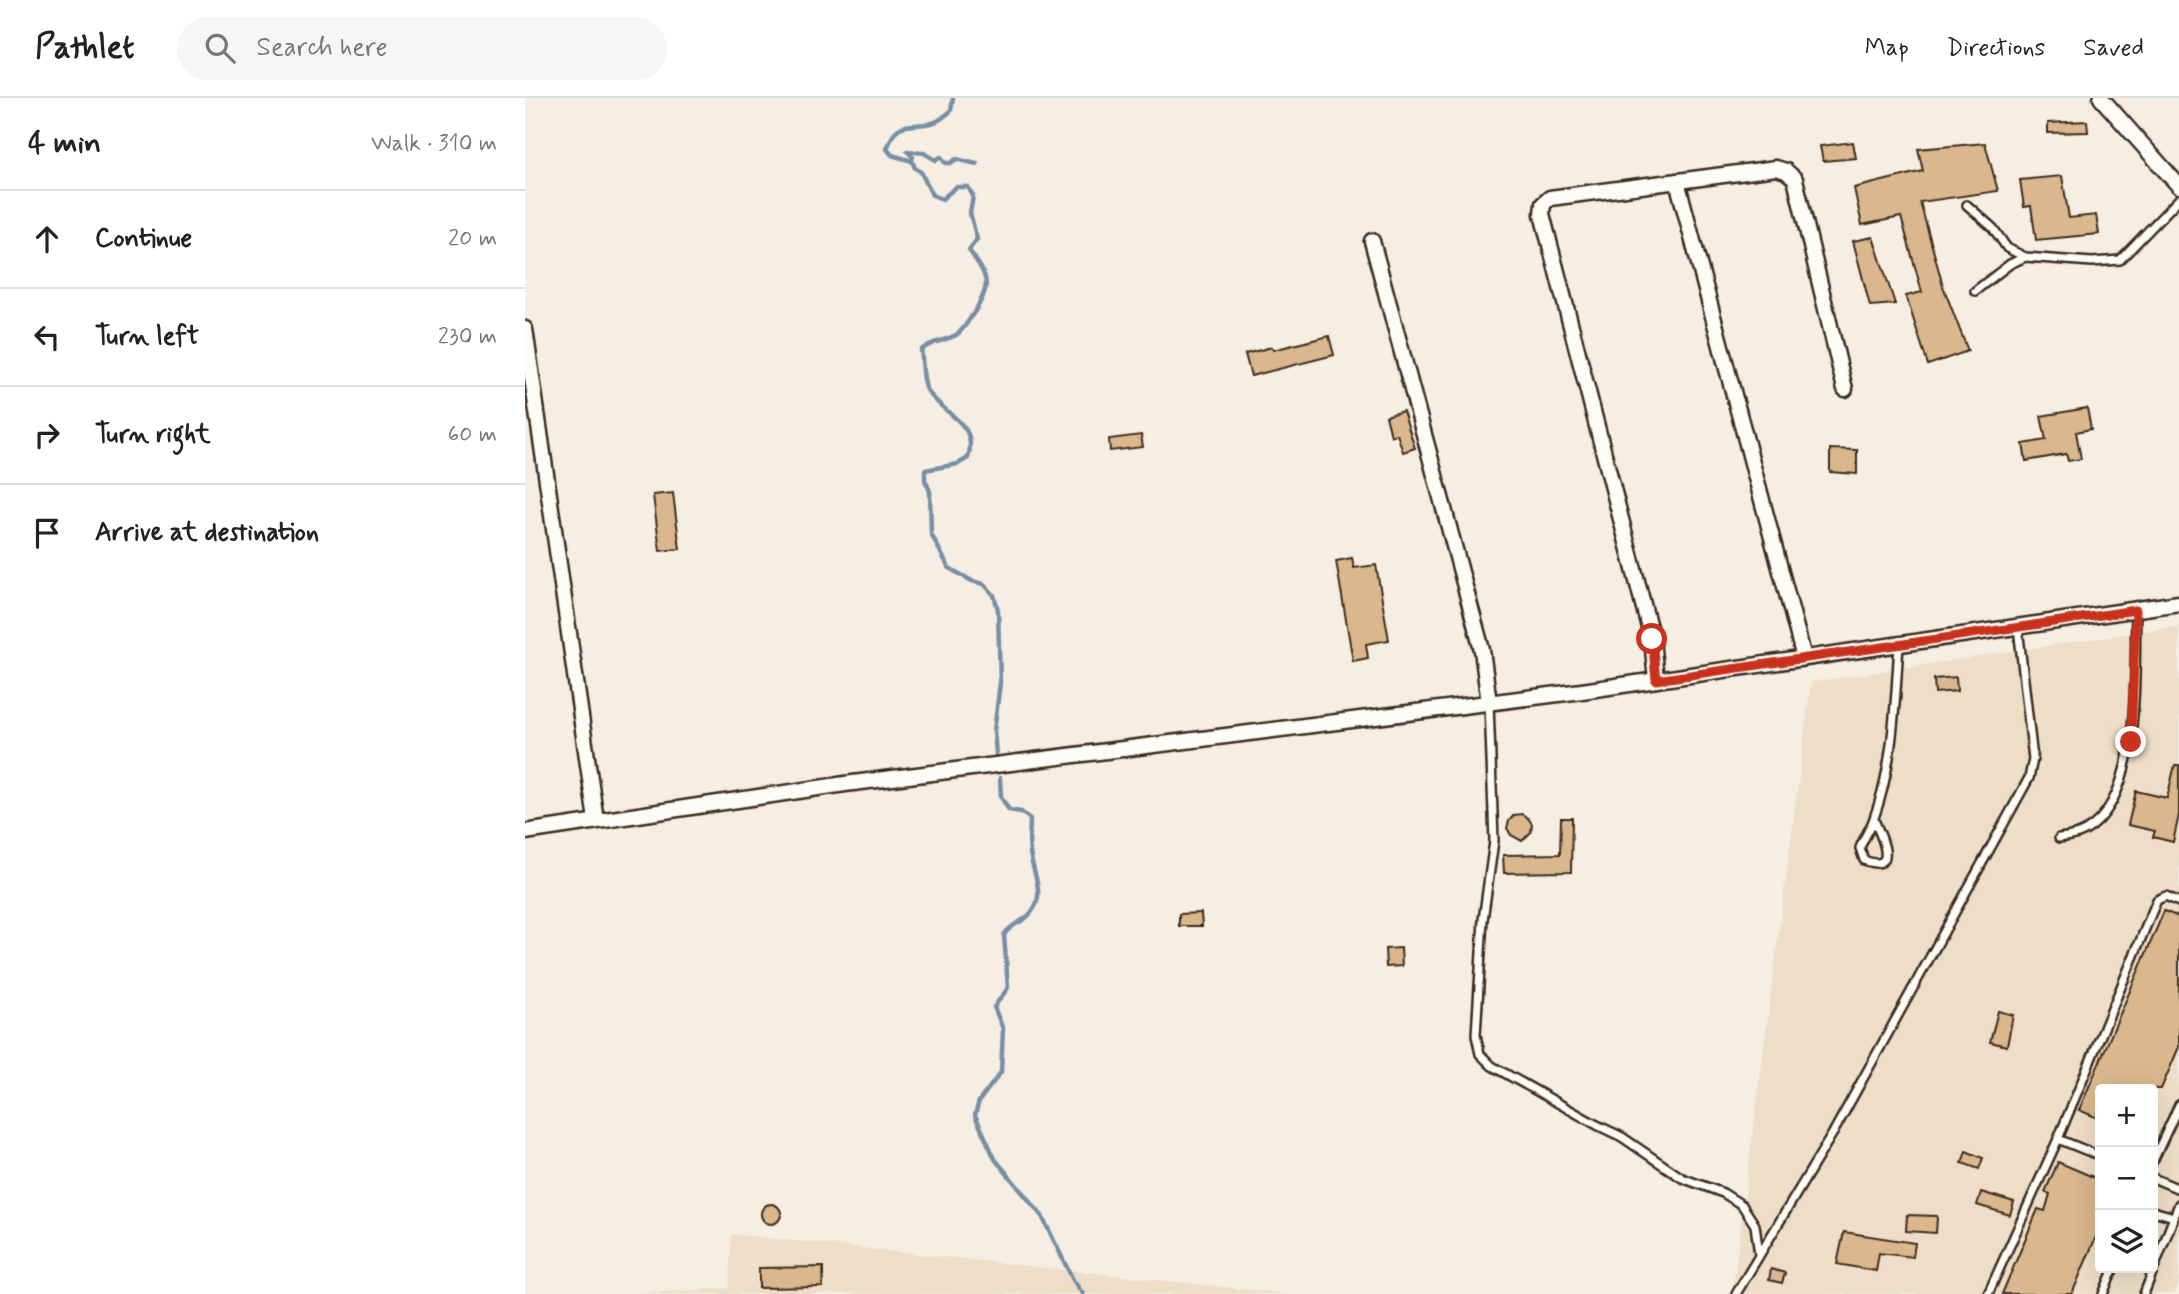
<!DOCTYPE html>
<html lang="en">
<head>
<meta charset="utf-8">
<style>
	:root { --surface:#fff; --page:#f6f6f6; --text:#222; --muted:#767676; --line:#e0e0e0 }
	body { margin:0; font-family:Mynerve,sans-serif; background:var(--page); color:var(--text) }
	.controls { position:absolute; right:21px; bottom:21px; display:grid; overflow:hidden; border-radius:7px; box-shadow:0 7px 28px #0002 }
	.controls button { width:63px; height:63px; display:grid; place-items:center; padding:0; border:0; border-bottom:2px solid var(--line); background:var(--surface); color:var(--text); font:35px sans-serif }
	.stop { position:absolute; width:21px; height:21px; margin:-16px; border:5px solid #c8321e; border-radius:50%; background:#fff }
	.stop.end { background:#c8321e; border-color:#fff; box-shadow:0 2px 7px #0008 }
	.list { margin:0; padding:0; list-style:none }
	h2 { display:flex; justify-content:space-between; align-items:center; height:91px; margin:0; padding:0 28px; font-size:30px }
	h2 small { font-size:23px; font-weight:400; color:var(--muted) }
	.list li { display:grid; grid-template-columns:46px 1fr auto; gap:21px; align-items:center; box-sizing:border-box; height:98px; padding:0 28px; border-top:2px solid var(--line) }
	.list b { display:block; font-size:26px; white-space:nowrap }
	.list em { font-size:23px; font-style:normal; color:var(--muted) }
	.icon { flex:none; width:38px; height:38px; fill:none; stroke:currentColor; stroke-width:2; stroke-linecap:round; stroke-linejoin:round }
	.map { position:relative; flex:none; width:1654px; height:1196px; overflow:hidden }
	header { display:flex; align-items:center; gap:42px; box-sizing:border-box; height:98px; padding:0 35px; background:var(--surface); border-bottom:2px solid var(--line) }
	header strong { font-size:33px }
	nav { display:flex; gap:38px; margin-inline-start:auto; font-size:24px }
	.search { width:490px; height:63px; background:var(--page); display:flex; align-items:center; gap:18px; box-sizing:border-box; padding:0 24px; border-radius:38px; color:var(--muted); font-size:26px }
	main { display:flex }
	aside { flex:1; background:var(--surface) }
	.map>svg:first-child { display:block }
	.built { fill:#eedec8; fill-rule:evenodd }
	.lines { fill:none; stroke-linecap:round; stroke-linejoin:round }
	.stream { stroke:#778fa4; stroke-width:4.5 }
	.building { fill:#dab78c; stroke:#3b2a1e; stroke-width:2 }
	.service-casing { stroke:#3b2a1e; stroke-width:12 }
	.minor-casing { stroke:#3b2a1e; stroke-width:19 }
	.service { stroke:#fdfcf7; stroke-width:7 }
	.minor { stroke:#fdfcf7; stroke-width:14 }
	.route { stroke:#c8321e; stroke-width:9 }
</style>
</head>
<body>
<header>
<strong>Pathlet</strong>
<div class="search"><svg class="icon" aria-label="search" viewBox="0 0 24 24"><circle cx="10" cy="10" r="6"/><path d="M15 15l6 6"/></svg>Search here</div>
<nav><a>Map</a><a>Directions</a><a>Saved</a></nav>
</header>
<main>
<aside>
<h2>4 min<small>Walk · 310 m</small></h2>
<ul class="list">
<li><svg class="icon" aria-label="ahead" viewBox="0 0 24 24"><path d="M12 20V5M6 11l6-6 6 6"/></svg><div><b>Continue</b></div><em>20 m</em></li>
<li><svg class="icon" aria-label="left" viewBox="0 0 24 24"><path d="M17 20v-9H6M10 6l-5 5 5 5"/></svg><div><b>Turn left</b></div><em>230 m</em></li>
<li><svg class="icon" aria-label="right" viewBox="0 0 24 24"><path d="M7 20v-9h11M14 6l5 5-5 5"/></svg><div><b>Turn right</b></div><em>60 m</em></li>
<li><svg class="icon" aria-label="arrive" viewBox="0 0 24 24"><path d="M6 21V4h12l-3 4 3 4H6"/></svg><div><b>Arrive at destination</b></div></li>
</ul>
</aside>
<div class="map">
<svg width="1654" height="1196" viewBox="0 0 1654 1196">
	<rect width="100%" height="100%" fill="#f6eee2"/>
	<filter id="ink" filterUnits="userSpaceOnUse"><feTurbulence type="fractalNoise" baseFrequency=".0143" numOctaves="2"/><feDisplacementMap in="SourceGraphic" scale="14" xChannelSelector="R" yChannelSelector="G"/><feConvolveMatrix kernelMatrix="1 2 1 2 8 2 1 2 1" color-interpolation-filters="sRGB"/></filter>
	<g filter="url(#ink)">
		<g class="built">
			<path d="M1654,528v657l-4,11h-443l79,-612zM1575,991h53v179h-53z"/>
			<path d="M206,1136l559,60h-662l101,-6z"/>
		</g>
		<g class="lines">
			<g class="stream">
				<path d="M428,0l-2,13c-8,6 -15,13 -25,13 -25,3 -29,-2 -39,25l5,6 20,6 3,7 6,4 11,23 10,4 14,-12h12l5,9 -3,17 7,26 -8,11c19,28 24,33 4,64 -5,7 -10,17 -17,21 -15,8 -20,4 -35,15 2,11 1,30 6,40 15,25 52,31 41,68l-10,6 -33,6v10l5,11 1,43 18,34 23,13 12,3 10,11 4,15 2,73 -6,48 2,23"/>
				<path d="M387,62l1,-3 -6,-6 17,2 12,7 5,-3 4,6h6l5,-4 21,5"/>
				<path d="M475,680l1,19 8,13 12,2 9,7c0,11 -2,23 0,33 2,21 18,44 -1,63 -8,9 -16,7 -25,20l4,53 -14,19 9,22 -2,43 -22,29 -4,14 20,44 47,57 31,64 10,14"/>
			</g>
		</g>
		<g class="building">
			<path d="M1562,23l1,11 -40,1v-10z"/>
			<path d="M1328,44l3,16 -33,3 -3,-15z"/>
			<path d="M1460,45l13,48 -78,11 23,84 25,65 -40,14 -22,-69 16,-4 -21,-75 -39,8 -8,-37 69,-17 -5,-22z"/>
			<path d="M1537,78l7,42 27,-3 3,19 -63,6 -5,-34 -7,1 -4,-27z"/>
			<path d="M1348,139l22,67 -25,2 -17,-65z"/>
			<path d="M804,238l5,19 -83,21 -6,-22 27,-7 1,3z"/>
			<path d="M1562,310l4,21 -15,3 5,27 -13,2 -2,-7 -40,7 -3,-17 23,-4 -5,-24z"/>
			<path d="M878,313l12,37 -12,4 -6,-18 -6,2 -5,-20z"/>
			<path d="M616,337l2,12 -33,4 -1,-12z"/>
			<path d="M1305,351l27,1v24l-27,-2z"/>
			<path d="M148,395l7,56 -20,2 -7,-56z"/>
			<path d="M827,460l2,10 22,-3 13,75 -23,4 2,14 -15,3 -17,-100z"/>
			<path d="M1431,579l1,14 -22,2 -1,-14z"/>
			<path d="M1650,667h4v50l-6,27 -20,-5 2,-6 -27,-6 8,-34 31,7z"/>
			<path d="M997,716l6,4 4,6 -1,8 -9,9 -11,-6 -4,-7 2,-7 5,-6z"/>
			<path d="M1036,720h11l-1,54 -67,1 -1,-18 57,-1z"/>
			<path d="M1639,813l15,6v130l-18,42h-61v30l-21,-9z"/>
			<path d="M676,815l1,13h-23v-12z"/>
			<path d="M876,850l1,18 -16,1 -1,-18z"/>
			<path d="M1473,913l15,4 -6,31 -17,-4z"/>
			<path d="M1441,1053l17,7 -4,11 -17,-6z"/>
			<path d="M1533,1064l42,18v47l-28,67h-70l36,-85 7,2 5,-17 -5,-2z"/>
			<path d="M1456,1094l33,10 -4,13 -33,-10z"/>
			<circle cx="246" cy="1116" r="10"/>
			<path d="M1382,1117l30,1 -1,17 -30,-2z"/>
			<path d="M1319,1134l71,11 -2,14 -34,-4 -3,18 -39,-7z"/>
			<path d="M298,1169v20l-64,1v-20z"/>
			<path d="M1246,1171l14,4 -3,10 -13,-3z"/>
		</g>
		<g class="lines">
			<g class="service-casing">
				<g id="service">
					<path d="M1442,107l26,23 14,20 18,9"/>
					<path d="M1450,193l35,-27 15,-7 67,5 28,-2 59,-61"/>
					<path d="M964,605l5,138 -11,79 -7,115 4,19 12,12 105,59 25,12 60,41 41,15 19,12 13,20 4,30"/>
					<path d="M1349,722c7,15 26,54 -10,40l-4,-12c4,-11 11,-20 14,-30 20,-55 21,-116 25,-173"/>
					<path d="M1534,740c9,-1 17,-2 26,-7 58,-32 49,-163 51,-221"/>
					<path d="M1533,1041l42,17"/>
					<path d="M1628,1063l26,-56"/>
					<path d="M1628,1080l26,11"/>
					<path d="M1628,1113l21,6"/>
					<path d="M1211,1196l97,-161 196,-355 4,-19 -15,-132"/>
					<path d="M1463,1196l70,-155 99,-239 9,-4 13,6"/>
					<path d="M1578,1196l11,-26"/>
					<path d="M1619,1196l35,-90"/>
				</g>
			</g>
			<g class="minor-casing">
				<g id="minor">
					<path d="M1576,0l78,88"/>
					<path d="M1152,83l127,477"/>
					<path d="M847,143l110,409 7,53"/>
					<path d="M0,231l71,491"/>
					<path d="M1131,582l-4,-41 -110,-425 1,-10 7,-6 226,-30 10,3 9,8 50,210"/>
					<path d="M0,734l320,-48 737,-93 597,-88"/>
				</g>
			</g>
			<use href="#service" class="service"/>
			<use href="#minor" class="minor"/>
		</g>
	</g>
	<g class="lines" filter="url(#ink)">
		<path class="route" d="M1127,541l4,41 480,-70 -5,132"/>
	</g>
</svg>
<div class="controls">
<button>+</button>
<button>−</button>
<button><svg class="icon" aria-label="layers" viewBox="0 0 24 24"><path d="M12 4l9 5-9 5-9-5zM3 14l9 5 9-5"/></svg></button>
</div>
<div class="stop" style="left:1127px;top:541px"></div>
<div class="stop end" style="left:1606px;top:644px"></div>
</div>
</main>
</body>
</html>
